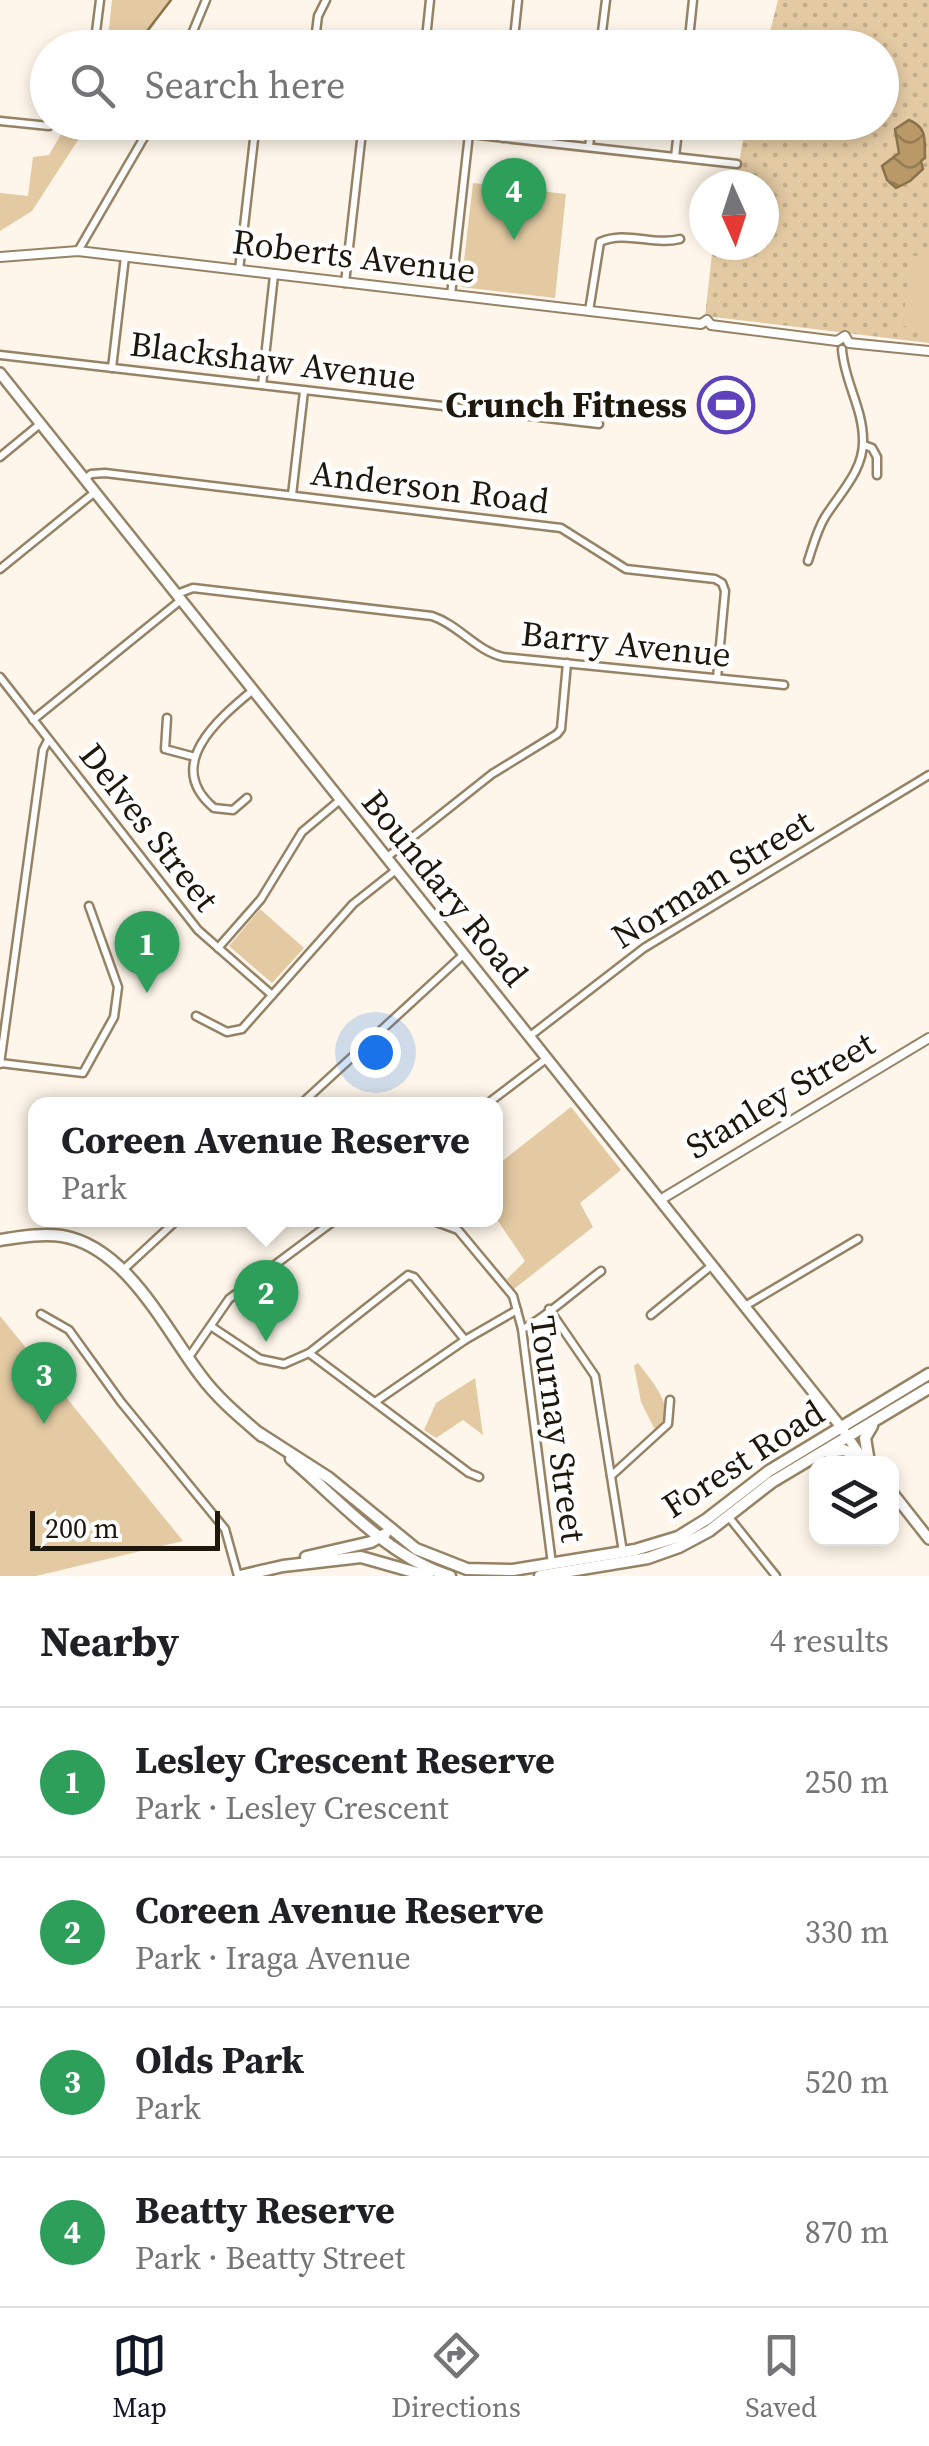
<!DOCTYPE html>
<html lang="en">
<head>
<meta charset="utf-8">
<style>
	:root { --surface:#fff; --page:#f6f6f6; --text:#202124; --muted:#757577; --line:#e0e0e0; --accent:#111827 }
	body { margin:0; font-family:"Source Serif 4",serif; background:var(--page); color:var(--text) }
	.controls { position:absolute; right:30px; bottom:30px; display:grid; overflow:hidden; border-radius:20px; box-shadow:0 5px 15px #0003 }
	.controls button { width:90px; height:90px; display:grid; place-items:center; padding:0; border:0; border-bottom:2px solid var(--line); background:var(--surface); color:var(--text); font:50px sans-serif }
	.compass { position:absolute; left:689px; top:170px; width:90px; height:90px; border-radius:50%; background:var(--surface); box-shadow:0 5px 15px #0003; rotate:177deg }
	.scale { position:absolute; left:30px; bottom:25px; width:190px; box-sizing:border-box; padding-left:10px; border:5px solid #1e170b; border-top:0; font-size:28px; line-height:35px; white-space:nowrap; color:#1e170b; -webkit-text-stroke:8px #fff; paint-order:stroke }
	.you { position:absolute; left:375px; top:1052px; width:35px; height:35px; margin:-25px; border:8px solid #fff; border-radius:50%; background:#1a73e8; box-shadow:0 0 0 15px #1a73e833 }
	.badge { display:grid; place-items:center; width:65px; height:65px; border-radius:50%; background:var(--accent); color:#fff; font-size:32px; font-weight:700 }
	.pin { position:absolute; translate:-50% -82px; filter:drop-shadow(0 2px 5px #0008) }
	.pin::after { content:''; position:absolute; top:52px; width:35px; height:30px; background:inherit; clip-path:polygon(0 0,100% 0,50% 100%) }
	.popup { position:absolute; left:28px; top:1097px; width:475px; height:130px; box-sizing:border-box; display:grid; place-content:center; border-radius:20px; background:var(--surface); filter:drop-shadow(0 2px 8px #0005); font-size:32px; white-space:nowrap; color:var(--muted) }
	.popup b { font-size:38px; color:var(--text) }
	.popup::after { content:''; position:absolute; left:50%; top:100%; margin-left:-20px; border:20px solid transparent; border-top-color:var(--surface) }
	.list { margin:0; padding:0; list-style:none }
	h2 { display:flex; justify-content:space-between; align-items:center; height:130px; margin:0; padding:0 40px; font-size:42px }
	h2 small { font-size:32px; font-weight:400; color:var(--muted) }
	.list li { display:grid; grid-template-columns:65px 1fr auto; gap:30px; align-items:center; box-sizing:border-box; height:150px; padding:0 40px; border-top:2px solid var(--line) }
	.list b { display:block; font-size:38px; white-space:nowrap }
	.list p { margin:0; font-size:32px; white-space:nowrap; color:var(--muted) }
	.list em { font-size:32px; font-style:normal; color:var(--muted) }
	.icon { flex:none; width:55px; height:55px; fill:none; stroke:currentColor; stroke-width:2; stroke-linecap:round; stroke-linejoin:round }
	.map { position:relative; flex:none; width:929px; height:1576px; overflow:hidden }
	.search { position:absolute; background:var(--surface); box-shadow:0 5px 15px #0003; left:30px; right:30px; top:30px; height:110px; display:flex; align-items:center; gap:25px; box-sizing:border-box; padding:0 35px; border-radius:55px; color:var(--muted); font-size:38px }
	.sheet { height:730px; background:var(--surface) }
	nav { display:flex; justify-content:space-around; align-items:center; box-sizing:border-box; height:140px; border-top:2px solid var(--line); background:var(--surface); font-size:28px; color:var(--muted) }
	nav a { display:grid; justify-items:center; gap:5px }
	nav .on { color:var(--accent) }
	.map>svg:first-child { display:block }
	.grass { fill:url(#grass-dots) }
	.green { fill:#e3caa3 }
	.water { fill:url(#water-waves); stroke:#8a724b; stroke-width:2.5 }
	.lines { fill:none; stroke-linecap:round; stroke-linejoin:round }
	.stream { stroke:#8a724b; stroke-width:2.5 }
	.minor-casing { stroke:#968366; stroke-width:11 }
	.tertiary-casing { stroke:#968366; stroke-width:12 }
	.secondary-casing { stroke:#968366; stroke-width:14 }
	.primary-casing { stroke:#968366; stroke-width:15 }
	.minor { stroke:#fff; stroke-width:6 }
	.tertiary { stroke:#fff; stroke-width:8 }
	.secondary { stroke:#fff; stroke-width:9 }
	.primary { stroke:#fff; stroke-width:10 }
	.labels { text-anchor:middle; stroke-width:9; stroke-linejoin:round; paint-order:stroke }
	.street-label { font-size:35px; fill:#1e170b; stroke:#fff }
	.poi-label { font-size:35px; font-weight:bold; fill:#1e170b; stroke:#fff; text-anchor:end }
</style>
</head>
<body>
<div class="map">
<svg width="929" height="1576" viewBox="0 0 929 1576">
	<defs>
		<pattern id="grass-dots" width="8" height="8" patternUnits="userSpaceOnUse" patternTransform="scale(2.5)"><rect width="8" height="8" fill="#e3caa3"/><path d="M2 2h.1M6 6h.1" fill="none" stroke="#c2ad8b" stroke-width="1.8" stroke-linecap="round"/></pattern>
		<pattern id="water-waves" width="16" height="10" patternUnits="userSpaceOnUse" patternTransform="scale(2.5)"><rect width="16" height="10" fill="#b89967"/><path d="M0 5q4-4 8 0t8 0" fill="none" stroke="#957c53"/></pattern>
	</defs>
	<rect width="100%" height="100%" fill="#fef6ea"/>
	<path class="grass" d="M778,0h151v343l-224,-27 8,-71h51v-60h-29l11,-62 136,-1v-74l-116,-1z"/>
	<g class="green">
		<path d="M112,0h58l-31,47h-32z"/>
		<path d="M68,122l21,1 -57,88 -32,20v-38l28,3 5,-39 16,-2z"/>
		<path d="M473,183l93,11 -11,104 -94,-11z"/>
		<path d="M910,255l19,3v70l-26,-2z"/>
		<path d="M260,909l44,39 -32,35 -43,-37z"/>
		<path d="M571,1107l50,63 -41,33 13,24 -79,62 -7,-10 18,-18 -29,-43v-52z"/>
		<path d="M0,1316l183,225 -147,35h-36z"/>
		<path d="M638,1363c13,17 31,36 28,59l-11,8 -14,-28 -7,-36z"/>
		<path d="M475,1378l8,57 -20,-15 -27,18 -12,-8 12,-27z"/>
	</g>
	<path class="water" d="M909,120c20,8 15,23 16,38l-4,3 2,8 -13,12 -14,7 -9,-8 -5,-14 17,-13 -4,-24z"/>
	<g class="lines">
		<path class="stream" d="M134,48l37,-48"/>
		<g class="minor-casing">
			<g id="minor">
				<path d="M94,48l6,-48"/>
				<path d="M186,48l20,-48"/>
				<path d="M314,48l4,-32 8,-16"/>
				<path d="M425,48l5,-48"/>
				<path d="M513,48l5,-48"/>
				<path d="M600,48l6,-48"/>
				<path d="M688,48l5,-48"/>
				<path d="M0,121l49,5 3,-4"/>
				<path d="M362,122l375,42"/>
				<path d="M503,138l1,-16"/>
				<path d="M589,147l3,-25"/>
				<path d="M675,157l4,-35"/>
				<path d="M78,251l75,-129"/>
				<path d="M239,270l17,-148"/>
				<path d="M345,283l18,-160"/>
				<path d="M451,295l18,-161"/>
				<path d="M589,311l11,-69c25,-12 54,4 80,-3"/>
				<path d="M0,355l599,69"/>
				<path d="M112,368l13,-111"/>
				<path d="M262,385l12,-110"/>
				<path d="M864,445l8,3 5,9v18"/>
				<path d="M0,457l40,-33"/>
				<path d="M85,479l6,-5 14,-1 456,55 65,41 89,10 7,4 3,8 -8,87"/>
				<path d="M292,495l12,-104"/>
				<path d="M808,561c5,-15 9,-31 17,-44 15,-24 39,-47 38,-77 0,-32 -19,-59 -21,-91"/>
				<path d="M0,569l95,-77"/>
				<path d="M177,594l16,-6 239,28c27,9 43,34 71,41l281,28"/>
				<path d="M0,677l198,253 74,65"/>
				<path d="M167,718l-2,31 30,8"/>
				<path d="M33,720l148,-120"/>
				<path d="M247,798l-14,12 -19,-2c-51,-43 4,-89 39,-118"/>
				<path d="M386,858l106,-84 65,-40 4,-5 6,-66"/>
				<path d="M218,948l43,-49 41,-67 38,-32"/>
				<path d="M196,1016l31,16 15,-3 111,-125 43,-34"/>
				<path d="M530,1036l114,-88 285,-173"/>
				<path d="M0,1063l83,10 31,-56 4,-30 -29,-81"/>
				<path d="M0,1064l43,-314 5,-10"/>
				<path d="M301,1104l162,-149"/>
				<path d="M487,1104l59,-45"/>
				<path d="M431,1220l27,10 55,66 9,33 30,235"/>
				<path d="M123,1270l54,-50"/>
				<path d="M745,1306l113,-67"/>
				<path d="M549,1309l46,67 28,176"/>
				<path d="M41,1314l28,16 52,72 104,127 13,47"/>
				<path d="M651,1315l60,-49"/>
				<path d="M212,1327l48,32 24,5 25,-11 160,120 10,4"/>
				<path d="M522,1329c17,-6 61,-45 79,-58"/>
				<path d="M309,1353l99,-78 6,2 51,63"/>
				<path d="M189,1357l40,-58 106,-79"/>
				<path d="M375,1402l90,-62 52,-30"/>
				<path d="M611,1476l57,-52 2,-24"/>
				<path d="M728,1516l48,60"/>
			</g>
		</g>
		<g class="tertiary-casing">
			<g id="tertiary">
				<path d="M0,257l78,-6 623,73 6,-4 4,5 126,16 8,-5 4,7 80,8"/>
				<path d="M660,1200l269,-162"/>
			</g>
		</g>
		<g class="secondary-casing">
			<g id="secondary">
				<path d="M0,373l841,1054 25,37"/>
				<path d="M892,1492l37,47"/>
			</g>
		</g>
		<g class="primary-casing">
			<g id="primary">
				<path d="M0,1240c20,-3 42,-7 62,-4 65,11 103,93 139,140 17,23 39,41 61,60"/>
				<path d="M259,1433l70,45 87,71 51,20 46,1 122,-20 43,-13 29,-18 62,-48 160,-97"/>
				<path d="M828,1452l16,-2 16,7"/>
				<path d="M868,1456l-3,-18 7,-12"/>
				<path d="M291,1459c47,40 98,99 159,117"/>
				<path d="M306,1557l65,-15 14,-8"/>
				<path d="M240,1576l43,-10 78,-9 67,19"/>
				<path d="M540,1576l108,-18 31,-11 30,-16 63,-49 157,-94"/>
			</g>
		</g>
		<use href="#minor" class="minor"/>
		<use href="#tertiary" class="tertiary"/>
		<use href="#secondary" class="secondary"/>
		<use href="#primary" class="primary"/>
	</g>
	<defs>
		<g id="stadium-ring" transform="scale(2.875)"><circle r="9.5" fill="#fff" stroke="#5e42bb" stroke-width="1.5"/><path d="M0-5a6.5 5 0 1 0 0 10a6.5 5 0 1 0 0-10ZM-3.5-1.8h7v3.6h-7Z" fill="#5e42bb"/></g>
	</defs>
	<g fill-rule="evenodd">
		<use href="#stadium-ring" x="726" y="405"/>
	</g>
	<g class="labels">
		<g class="street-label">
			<text transform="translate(354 256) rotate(7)" y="12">Roberts Avenue</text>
			<text transform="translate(273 361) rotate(7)" y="12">Blackshaw Avenue</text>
			<text transform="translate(430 487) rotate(7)" y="12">Anderson Road</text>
			<text transform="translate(626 644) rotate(6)" y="12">Barry Avenue</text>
			<text transform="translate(149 827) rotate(52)" y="12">Delves Street</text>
			<text transform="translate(712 879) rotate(-32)" y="12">Norman Street</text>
			<text transform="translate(445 888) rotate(51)" y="12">Boundary Road</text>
			<text transform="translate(780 1095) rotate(-31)" y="12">Stanley Street</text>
			<text transform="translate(558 1429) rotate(82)" y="12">Tournay Street</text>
			<text transform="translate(743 1459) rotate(-33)" y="12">Forest Road</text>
		</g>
		<g class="poi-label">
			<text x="687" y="417">Crunch Fitness</text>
		</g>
	</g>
</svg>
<div class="controls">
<button><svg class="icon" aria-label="layers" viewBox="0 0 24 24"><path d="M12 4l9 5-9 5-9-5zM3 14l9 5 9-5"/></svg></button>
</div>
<svg class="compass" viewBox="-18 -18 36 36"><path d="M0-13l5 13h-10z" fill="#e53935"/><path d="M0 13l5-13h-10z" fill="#757577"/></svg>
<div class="scale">200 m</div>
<div class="you"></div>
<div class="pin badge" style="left:147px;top:993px;background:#2e9e5b">1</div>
<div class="pin badge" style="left:266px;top:1342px;background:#2e9e5b">2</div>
<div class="popup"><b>Coreen Avenue Reserve</b>Park</div>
<div class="pin badge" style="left:44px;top:1424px;background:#2e9e5b">3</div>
<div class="pin badge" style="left:514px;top:240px;background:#2e9e5b">4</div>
<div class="search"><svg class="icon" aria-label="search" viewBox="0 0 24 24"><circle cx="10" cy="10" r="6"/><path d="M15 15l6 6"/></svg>Search here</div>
</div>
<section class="sheet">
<h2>Nearby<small>4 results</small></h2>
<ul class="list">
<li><span class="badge" style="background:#2e9e5b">1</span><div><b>Lesley Crescent Reserve</b><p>Park · Lesley Crescent</p></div><em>250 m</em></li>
<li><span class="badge" style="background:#2e9e5b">2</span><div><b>Coreen Avenue Reserve</b><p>Park · Iraga Avenue</p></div><em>330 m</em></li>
<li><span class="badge" style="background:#2e9e5b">3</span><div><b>Olds Park</b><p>Park</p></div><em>520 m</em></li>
<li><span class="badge" style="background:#2e9e5b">4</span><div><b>Beatty Reserve</b><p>Park · Beatty Street</p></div><em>870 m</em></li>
</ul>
</section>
<nav>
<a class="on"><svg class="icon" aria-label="map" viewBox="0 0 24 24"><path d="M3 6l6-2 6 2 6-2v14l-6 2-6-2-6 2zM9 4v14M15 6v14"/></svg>Map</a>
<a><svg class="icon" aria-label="directions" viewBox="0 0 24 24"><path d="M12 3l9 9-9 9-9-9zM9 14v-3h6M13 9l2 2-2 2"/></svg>Directions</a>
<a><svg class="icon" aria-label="saved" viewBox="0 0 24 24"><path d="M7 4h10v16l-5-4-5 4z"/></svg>Saved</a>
</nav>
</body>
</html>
